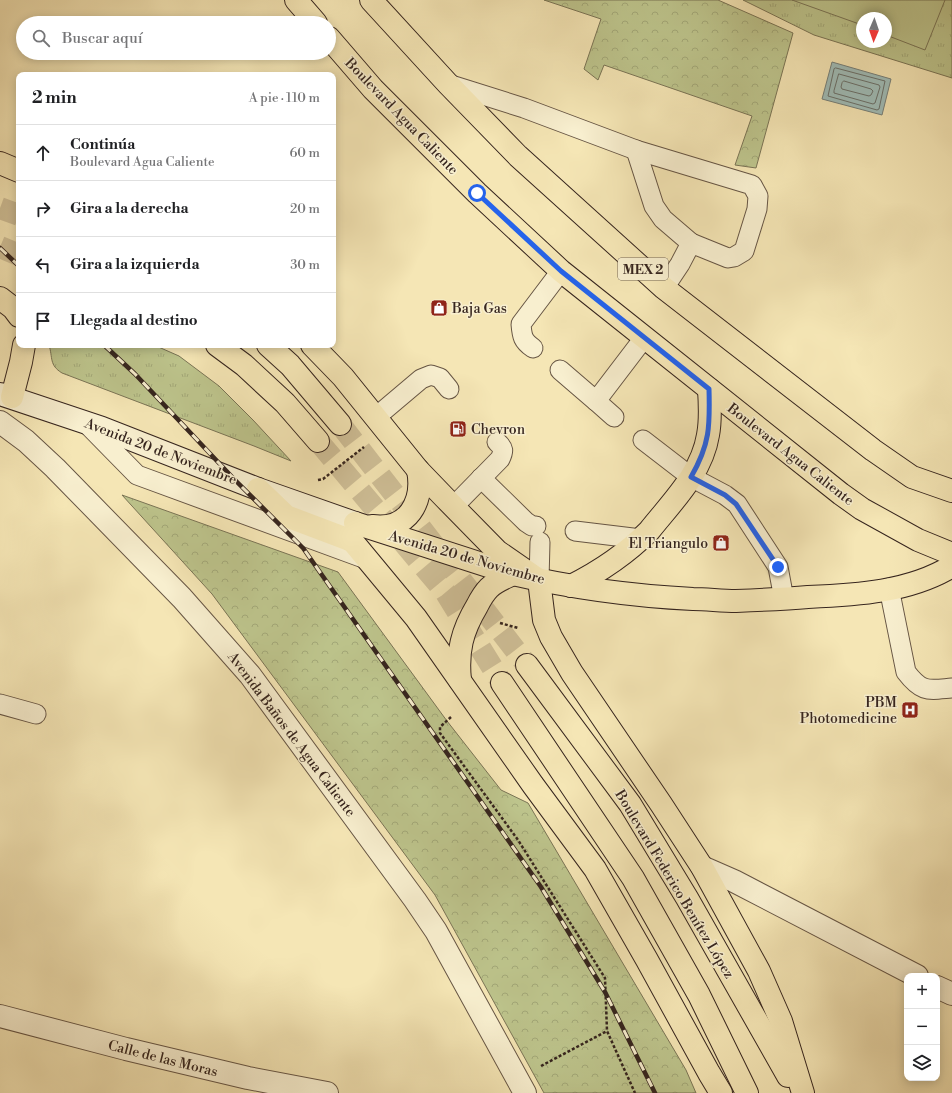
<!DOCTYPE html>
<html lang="es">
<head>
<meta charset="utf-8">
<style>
	:root { --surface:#fff; --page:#f6f6f6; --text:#202124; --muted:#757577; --line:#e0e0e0 }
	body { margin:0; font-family:"Libre Bodoni",serif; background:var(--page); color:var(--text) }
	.controls { position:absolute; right:12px; bottom:12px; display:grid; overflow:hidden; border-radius:8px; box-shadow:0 2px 10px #0003 }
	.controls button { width:36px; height:36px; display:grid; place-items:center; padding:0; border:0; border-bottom:1px solid var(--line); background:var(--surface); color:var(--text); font:20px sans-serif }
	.compass { position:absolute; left:856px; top:12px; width:36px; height:36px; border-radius:50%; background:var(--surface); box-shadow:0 2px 10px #0003; rotate:182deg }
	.stop { position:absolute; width:12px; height:12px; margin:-9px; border:3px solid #2563eb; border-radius:50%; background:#fff }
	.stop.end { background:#2563eb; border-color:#fff; box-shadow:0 1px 4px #0008 }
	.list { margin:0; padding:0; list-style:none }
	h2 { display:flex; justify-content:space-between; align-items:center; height:52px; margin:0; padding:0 16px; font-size:17px }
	h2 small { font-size:13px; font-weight:400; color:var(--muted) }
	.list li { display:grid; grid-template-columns:26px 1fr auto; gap:12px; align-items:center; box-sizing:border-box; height:56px; padding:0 16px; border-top:1px solid var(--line) }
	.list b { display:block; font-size:15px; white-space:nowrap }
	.list p { margin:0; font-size:13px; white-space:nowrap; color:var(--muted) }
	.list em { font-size:13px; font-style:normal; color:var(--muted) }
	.icon { flex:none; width:22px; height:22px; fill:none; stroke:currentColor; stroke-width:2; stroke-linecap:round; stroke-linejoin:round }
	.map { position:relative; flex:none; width:952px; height:1093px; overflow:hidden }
	.search { position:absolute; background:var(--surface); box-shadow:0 2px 10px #0003; left:16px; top:16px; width:320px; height:44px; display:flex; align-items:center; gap:10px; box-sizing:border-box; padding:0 14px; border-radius:22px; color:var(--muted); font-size:15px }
	.panel { position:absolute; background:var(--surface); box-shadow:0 2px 10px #0003; left:16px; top:72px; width:320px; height:276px; border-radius:8px }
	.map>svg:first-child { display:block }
	.grass { fill:url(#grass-tufts); stroke:#7a7455; fill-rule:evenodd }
	.park { fill:url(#park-crowns); stroke:#7a7455 }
	.pitch { fill:#bdc48c; stroke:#7a7455 }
	.water { fill:#a0bdb8; stroke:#76807a }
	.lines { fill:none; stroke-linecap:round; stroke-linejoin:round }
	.shore { stroke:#6b716b; stroke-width:1 }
	.primary-tunnel { stroke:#cfbf97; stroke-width:22; stroke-dasharray:22 11; stroke-linecap:butt }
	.service-casing { stroke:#654; stroke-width:21 }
	.minor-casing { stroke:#654; stroke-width:24 }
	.tertiary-casing { stroke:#654; stroke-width:24 }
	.secondary-casing { stroke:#36251e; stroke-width:24 }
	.primary-casing { stroke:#36251e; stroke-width:24 }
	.path { stroke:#36251e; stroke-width:2.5; stroke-dasharray:3 2; stroke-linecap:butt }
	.service { stroke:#f8efcf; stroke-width:19 }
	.minor { stroke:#f8efcf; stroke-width:22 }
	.tertiary { stroke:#f8efcf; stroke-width:22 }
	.secondary { stroke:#f8efcf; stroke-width:22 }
	.primary { stroke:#f5e6b5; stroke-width:22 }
	.rail-casing { stroke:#36251e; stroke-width:4.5 }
	.rail { stroke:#f8efcf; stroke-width:3; stroke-dasharray:9; stroke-linecap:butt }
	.route { stroke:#2563eb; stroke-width:5 }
	.labels { text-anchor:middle; stroke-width:3; stroke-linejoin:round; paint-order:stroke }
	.shield { fill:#f8efcf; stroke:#706253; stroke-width:1 }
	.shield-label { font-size:13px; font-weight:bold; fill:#36251e }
	.street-label { font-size:14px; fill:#36251e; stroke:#f8efcf }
	.poi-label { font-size:14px; fill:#36251e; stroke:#f8efcf; text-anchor:start }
</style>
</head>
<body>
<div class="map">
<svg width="952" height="1093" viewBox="0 0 952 1093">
	<defs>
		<pattern id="grass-tufts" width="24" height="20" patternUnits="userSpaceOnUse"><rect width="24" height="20" fill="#bdc48c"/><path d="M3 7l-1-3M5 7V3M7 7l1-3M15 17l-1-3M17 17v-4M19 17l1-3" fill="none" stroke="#a3a878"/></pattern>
		<pattern id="park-crowns" width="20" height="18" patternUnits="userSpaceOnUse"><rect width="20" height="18" fill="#bdc48c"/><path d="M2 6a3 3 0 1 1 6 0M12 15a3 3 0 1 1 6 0" fill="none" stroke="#a3a878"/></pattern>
	</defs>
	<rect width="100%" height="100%" fill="#f5e6b5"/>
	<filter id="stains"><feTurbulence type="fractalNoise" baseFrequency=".005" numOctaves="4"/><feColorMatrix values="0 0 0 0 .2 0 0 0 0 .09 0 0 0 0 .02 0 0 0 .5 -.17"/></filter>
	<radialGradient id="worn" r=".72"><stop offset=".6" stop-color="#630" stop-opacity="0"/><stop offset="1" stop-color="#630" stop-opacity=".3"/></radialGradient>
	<g class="grass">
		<path d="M743,0h209v78l-138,-43zM862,18h24v24h-24z"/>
		<path d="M49,345h105l25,11 40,30 34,34 38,41 -37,-15 -192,-73c-13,-8 -9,-15 -13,-28z"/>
	</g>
	<g class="park">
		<path d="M544,0h174l75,33 -37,135 -21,-3 17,-49 -148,-51 -6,15 -14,-11 17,-50z"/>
		<path d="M122,495l216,77 109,149 54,69 27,13 158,267 10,23h-152l-109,-198 -223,-301z"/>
	</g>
	<path class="pitch" d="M792,0h153l-20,50 -39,-15v-17h-24v7z"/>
	<path class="water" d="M832,62l59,17 -9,36 -60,-16z"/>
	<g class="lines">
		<g class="shore">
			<path d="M836,68l49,13 -6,28 -2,1 -49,-14 6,-27z"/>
			<path d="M839,74l40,11 1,2 -5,16 -2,1 -39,-11v-2z"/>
			<path d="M844,81l27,8 2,2 -2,4 -2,1 -27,-7 -1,-2 1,-4z"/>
		</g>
		<g class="primary-tunnel">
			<path d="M0,208l19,7"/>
			<path d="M0,247l19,8"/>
			<path d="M340,424l187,241"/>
			<path d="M318,441l128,152 56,90"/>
		</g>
		<g class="service-casing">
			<g id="service">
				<path d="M448,84l76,24 112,42 116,35 6,11 -1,13 -13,42 -10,6 -6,1 -37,-15 -11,21 -16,24"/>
				<path d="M636,150l18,56 9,13 28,24"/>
				<path d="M533,348c-10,-7 -11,-11 -12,-24l40,-53"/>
				<path d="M560,370l36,31 48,-63"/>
				<path d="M596,401l18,16"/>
				<path d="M376,417l45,-38 10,-4 9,3 9,11"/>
				<path d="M85,422l52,53 229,84"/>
				<path d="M643,440l48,37 34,18 12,9 41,63 6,32"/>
				<path d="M481,478l45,44 6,4h4"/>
				<path d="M454,506l46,-47c4,-8 4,-11 -3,-17"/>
				<path d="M575,531l66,8"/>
				<path d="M539,580l1,-38"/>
				<path d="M889,588l17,84c16,21 22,18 46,16"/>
				<path d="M0,704l36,10"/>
			</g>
		</g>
		<g class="minor-casing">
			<g id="minor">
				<path d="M702,867l32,14 183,95"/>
				<path d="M937,987l15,7"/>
				<path d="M0,1016l126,33 122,29 79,15"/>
			</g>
		</g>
		<g class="tertiary-casing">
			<path id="tertiary" d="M0,422l26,19 29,27 127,130 68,77 165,225 21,31 89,162"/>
		</g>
		<g class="secondary-casing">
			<path id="secondary" d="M0,394l102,34 156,61 97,34"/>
		</g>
		<g class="primary-casing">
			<g id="primary">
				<path d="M296,0l20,23"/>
				<path d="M371,0l77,84 70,72 146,132 209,162 39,27 40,14"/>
				<path d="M329,38l44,51 104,104 84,78 280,223 21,15 56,31 34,14"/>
				<path d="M0,163l19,8"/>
				<path d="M0,298l13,10 6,8"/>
				<path d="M217,345l27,20 41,38 33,38"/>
				<path d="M268,345l22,20 50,59"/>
				<path d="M312,345l31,32 75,93 27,28 52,53 42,29 5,40 7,17 21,36 89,131 41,63 57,104 22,50 22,72"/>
				<path d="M12,397l9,-35 3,-17"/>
				<path d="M258,489l28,27 61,23 6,3 63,76 117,167 62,84 52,91 62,113 12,20"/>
				<path d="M355,523l158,51c60,14 119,22 180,25 14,0 28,2 43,2 24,-1 48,-2 72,-4 48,-2 102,-5 144,-31"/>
				<path d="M372,526c36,5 52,-24 46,-56"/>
				<path d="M571,586c28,-14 56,-33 78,-55 23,-29 53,-58 59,-96 3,-15 2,-31 1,-46"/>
				<path d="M527,665l103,139 57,94 101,178"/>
				<path d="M460,680c-3,-29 2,-49 17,-74 3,-6 7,-13 12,-18 7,-7 16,-10 24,-14"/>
				<path d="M502,683l131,195 66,117 48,98"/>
			</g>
		</g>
		<g class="path">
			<path d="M318,480l5,-1 41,-32"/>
			<path d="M500,623l18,5"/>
			<path d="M451,717l-11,10v6l78,107 87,138 2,53 28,62"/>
			<path d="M541,1066l66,-35"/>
		</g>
		<use href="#service" class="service"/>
		<use href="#minor" class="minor"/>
		<use href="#tertiary" class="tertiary"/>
		<use href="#secondary" class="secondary"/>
		<use href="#primary" class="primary"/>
		<g class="rail-casing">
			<g id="rail">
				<path d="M0,248l19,18"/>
				<path d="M104,345l31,29 99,105 69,69 238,339 64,105 50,101"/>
			</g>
		</g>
		<use href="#rail" class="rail"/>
	</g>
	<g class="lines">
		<path class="route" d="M477,193l84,78 148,118c1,37 1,55 -18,88l34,18 11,9 42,63"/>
	</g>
	<defs>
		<g id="shop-square" transform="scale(0.9)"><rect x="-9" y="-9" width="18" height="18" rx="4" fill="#8f2418" stroke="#f8efcf"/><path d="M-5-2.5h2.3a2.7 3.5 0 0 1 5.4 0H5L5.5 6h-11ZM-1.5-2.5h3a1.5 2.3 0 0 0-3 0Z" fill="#fff"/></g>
		<g id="fuel-square" transform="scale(0.9)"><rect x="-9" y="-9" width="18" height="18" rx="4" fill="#8f2418" stroke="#f8efcf"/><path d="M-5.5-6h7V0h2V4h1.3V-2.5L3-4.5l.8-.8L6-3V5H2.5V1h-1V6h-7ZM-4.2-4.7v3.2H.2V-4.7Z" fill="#fff"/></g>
		<g id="hospital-square" transform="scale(0.9)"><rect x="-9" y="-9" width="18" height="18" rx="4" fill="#8f2418" stroke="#f8efcf"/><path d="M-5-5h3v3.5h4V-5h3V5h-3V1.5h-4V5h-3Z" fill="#fff"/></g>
	</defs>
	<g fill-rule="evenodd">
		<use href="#shop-square" x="439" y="308"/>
		<use href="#fuel-square" x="458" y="429"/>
		<use href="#shop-square" x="721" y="543"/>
		<use href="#hospital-square" x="910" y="710"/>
	</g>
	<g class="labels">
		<rect class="shield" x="618" y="258" width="50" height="22" rx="3"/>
		<g class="shield-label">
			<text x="643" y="274">MEX 2</text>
		</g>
		<g class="street-label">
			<text transform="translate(402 116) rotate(46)" y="5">Boulevard Agua Caliente</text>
			<text transform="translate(161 451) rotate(21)" y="5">Avenida 20 de Noviembre</text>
			<text transform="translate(791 454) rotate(38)" y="5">Boulevard Agua Caliente</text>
			<text transform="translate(467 557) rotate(16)" y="5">Avenida 20 de Noviembre</text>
			<text transform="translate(292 734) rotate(53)" y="5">Avenida Baños de Agua Caliente</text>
			<text transform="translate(675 884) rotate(59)" y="5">Boulevard Federico Benítez López</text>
			<text transform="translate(163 1058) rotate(14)" y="5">Calle de las Moras</text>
		</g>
		<g class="poi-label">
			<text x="452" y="313">Baja Gas</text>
			<text x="471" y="434">Chevron</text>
			<text x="708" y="548" text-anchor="end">El Triangulo</text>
			<text x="897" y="707" text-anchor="end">PBM<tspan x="897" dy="16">Photomedicine</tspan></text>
		</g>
	</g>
	<rect width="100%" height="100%" filter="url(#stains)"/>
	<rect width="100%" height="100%" fill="url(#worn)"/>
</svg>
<div class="controls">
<button>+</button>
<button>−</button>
<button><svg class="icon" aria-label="layers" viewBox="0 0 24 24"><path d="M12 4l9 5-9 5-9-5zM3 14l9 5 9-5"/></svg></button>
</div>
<svg class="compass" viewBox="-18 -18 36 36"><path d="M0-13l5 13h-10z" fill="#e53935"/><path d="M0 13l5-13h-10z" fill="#757577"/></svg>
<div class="stop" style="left:477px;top:193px"></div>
<div class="stop end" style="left:778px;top:567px"></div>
<div class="search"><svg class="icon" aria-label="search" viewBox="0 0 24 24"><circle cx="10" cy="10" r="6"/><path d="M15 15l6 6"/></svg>Buscar aquí</div>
<section class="panel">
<h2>2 min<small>A pie · 110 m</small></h2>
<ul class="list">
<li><svg class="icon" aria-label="ahead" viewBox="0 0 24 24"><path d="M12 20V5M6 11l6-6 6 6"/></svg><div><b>Continúa</b><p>Boulevard Agua Caliente</p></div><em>60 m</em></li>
<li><svg class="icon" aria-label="right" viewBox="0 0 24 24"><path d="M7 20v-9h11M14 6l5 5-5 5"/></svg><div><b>Gira a la derecha</b></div><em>20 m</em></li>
<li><svg class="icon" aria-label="left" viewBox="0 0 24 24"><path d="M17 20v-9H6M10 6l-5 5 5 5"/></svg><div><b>Gira a la izquierda</b></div><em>30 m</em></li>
<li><svg class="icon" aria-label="arrive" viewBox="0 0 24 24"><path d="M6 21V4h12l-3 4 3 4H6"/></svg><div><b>Llegada al destino</b></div></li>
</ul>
</section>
</div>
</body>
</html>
